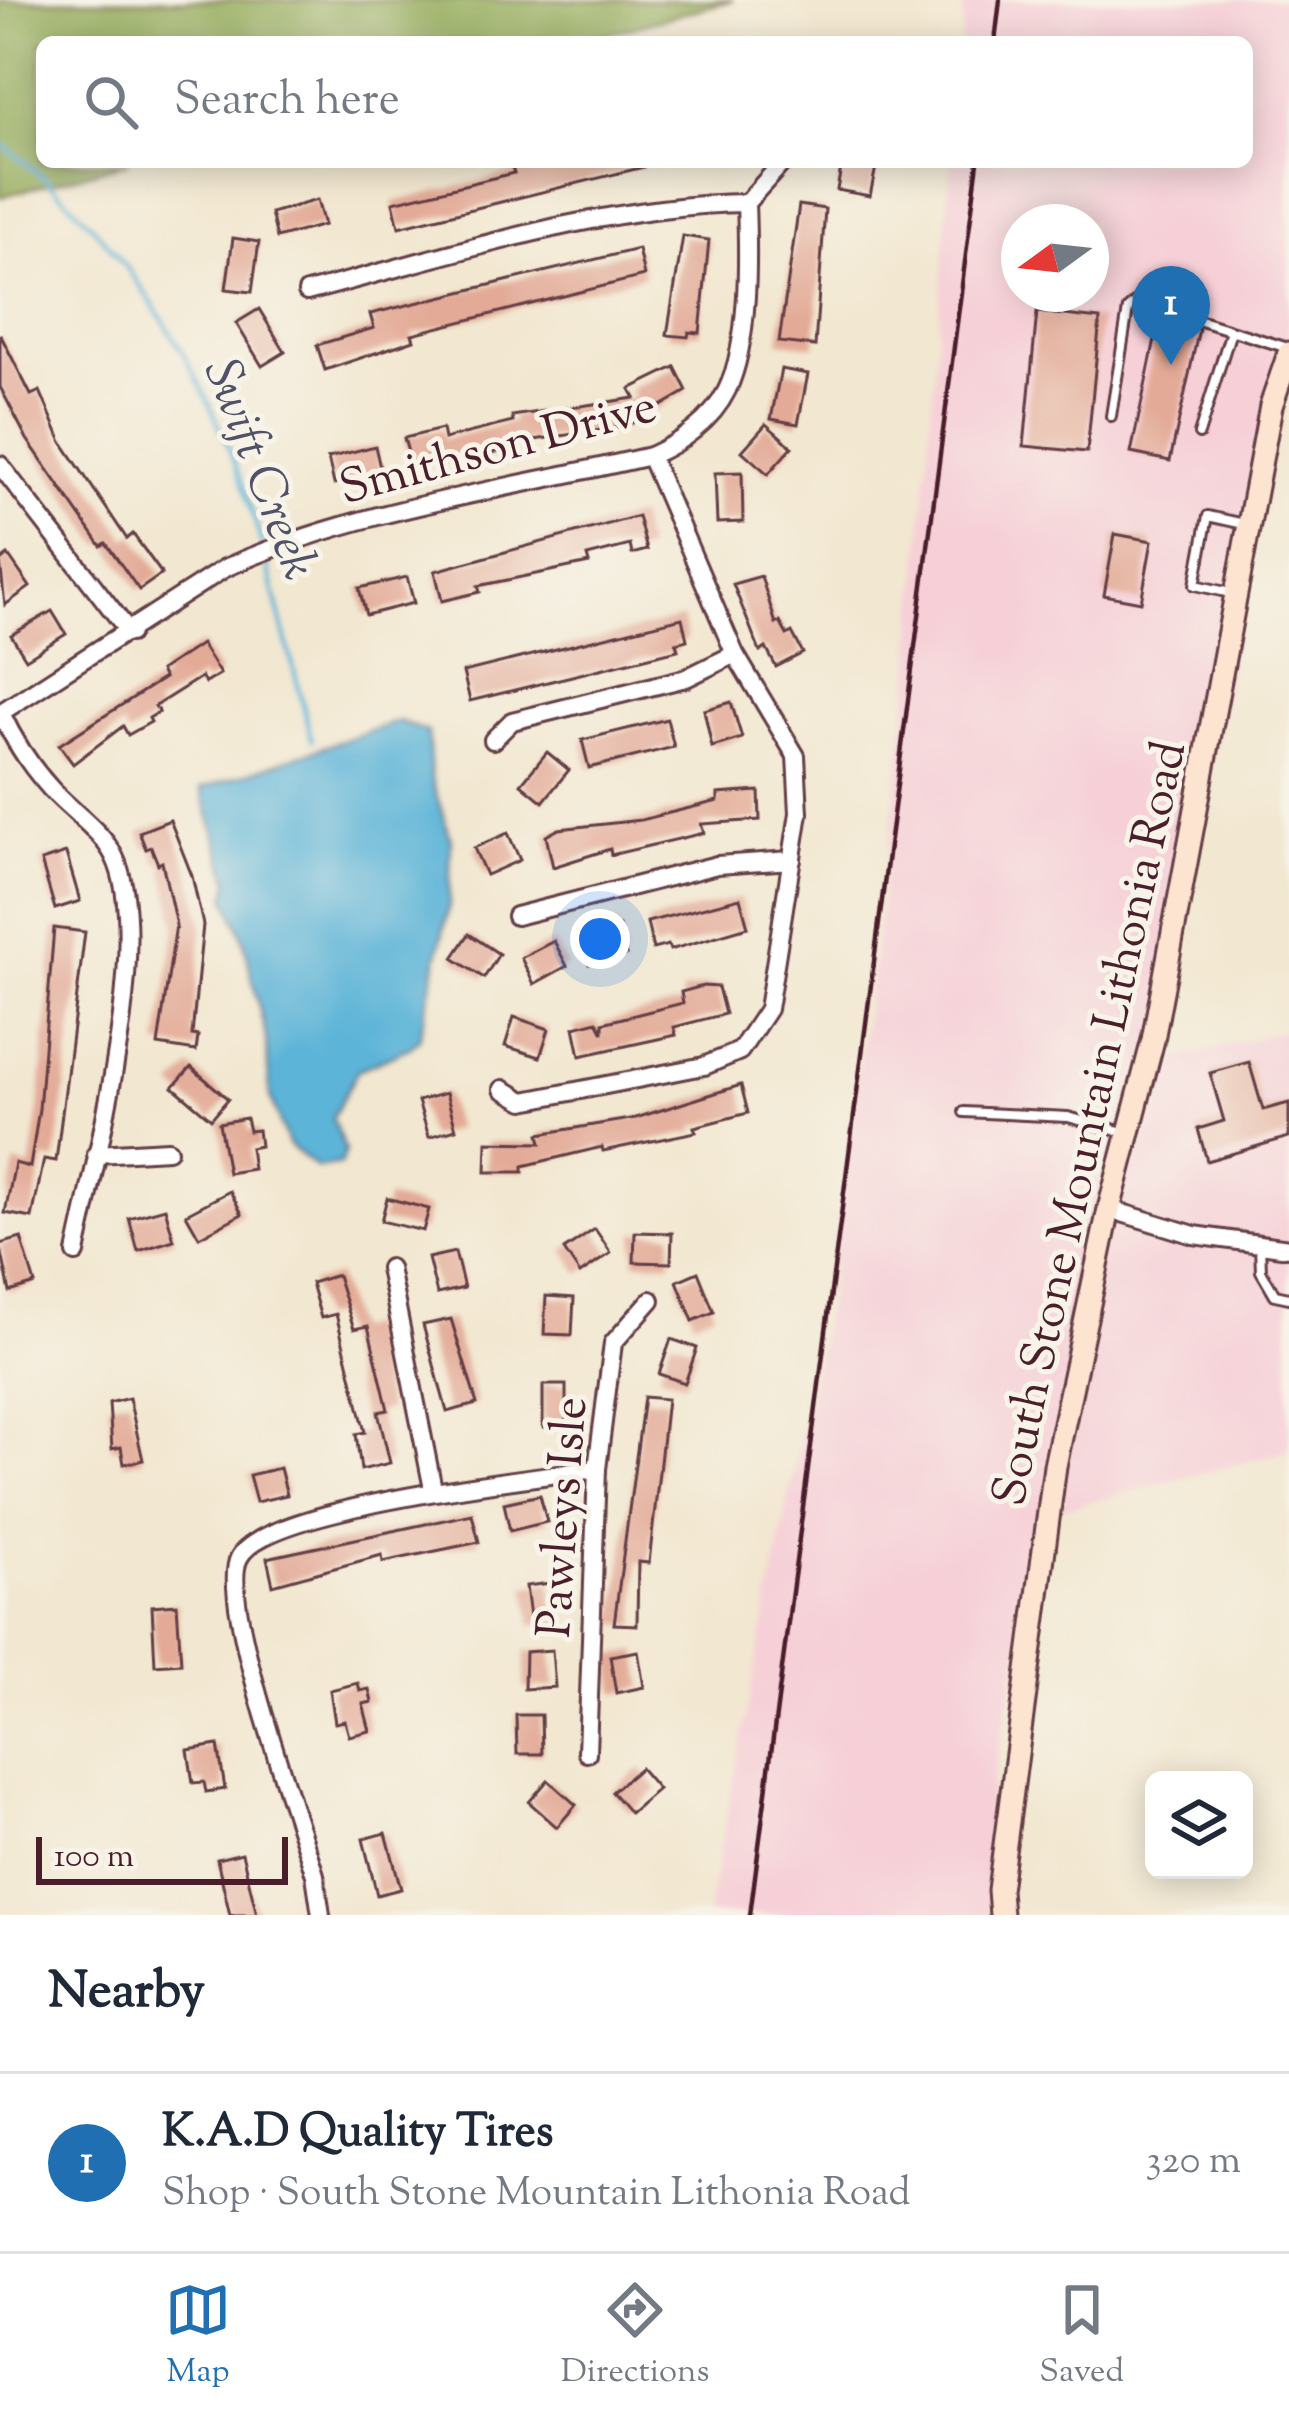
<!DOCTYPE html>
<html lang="en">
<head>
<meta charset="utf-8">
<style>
	:root { --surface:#fff; --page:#f6f6f7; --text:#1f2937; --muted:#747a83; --line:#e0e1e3; --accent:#1f6fb2 }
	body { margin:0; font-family:"Sorts Mill Goudy",serif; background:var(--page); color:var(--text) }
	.controls { position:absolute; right:36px; bottom:36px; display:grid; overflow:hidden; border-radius:18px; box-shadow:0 6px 30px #0003 }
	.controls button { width:108px; height:108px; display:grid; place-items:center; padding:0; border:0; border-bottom:3px solid var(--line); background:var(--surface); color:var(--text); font:60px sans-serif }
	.compass { position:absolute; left:1001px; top:204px; width:108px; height:108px; border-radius:50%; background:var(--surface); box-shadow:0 6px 30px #0003; rotate:255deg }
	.scale { position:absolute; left:36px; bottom:30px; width:252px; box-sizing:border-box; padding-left:12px; border:6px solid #4a1f2b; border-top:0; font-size:33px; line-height:42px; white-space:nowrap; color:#4a1f2b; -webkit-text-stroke:9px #f7f3e8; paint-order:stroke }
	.you { position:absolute; left:600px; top:939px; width:42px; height:42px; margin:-30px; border:9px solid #fff; border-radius:50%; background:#1a73e8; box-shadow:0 0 0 18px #1a73e833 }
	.badge { display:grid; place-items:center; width:78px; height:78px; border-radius:50%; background:var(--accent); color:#fff; font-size:39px; font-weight:700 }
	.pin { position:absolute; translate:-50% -99px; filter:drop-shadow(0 3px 6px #0008) }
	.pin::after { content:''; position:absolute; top:63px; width:42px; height:36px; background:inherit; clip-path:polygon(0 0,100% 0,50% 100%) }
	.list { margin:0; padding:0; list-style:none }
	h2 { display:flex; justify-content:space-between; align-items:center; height:156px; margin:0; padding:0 48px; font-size:51px }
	h2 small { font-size:39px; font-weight:400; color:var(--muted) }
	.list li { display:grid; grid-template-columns:78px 1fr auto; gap:36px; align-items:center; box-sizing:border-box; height:180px; padding:0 48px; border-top:3px solid var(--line) }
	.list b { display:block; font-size:45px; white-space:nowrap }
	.list p { margin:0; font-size:39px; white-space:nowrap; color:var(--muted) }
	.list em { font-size:39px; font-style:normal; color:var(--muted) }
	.icon { flex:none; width:66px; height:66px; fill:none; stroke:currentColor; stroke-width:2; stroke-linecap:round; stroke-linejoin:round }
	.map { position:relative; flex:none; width:1289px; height:1915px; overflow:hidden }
	.search { position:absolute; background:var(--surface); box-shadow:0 6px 30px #0003; left:36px; right:36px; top:36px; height:132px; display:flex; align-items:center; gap:30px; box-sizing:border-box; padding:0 42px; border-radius:18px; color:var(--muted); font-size:45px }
	.sheet { height:336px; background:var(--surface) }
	nav { display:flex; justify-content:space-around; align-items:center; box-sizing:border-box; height:168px; border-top:3px solid var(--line); background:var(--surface); font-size:33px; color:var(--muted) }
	nav a { display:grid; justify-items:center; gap:6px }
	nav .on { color:var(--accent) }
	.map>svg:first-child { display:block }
	.built { fill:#f6cfd7; fill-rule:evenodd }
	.forest { fill:#96ad5f; stroke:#706645; stroke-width:3 }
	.water { fill:#5bb4d8; stroke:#526a82; stroke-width:3 }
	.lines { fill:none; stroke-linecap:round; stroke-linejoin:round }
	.stream { stroke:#5bb4d8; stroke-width:4.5 }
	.building { fill:#e3aa97 }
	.lane-casing { stroke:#633d44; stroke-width:14 }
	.street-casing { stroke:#633d44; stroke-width:22 }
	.secondary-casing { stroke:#633d44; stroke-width:27 }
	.lane { stroke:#fff; stroke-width:8 }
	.street { stroke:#fff; stroke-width:16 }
	.secondary { stroke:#fde4d0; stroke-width:21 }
	.rail { stroke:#4a1f2b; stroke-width:4.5 }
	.labels { text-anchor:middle; stroke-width:10; stroke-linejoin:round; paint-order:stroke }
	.street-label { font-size:48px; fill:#4a1f2b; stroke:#f7f3e8 }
	.water-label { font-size:51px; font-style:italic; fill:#505368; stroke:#f7f3e8 }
</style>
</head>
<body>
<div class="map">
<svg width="1289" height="1915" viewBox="0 0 1289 1915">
	<rect width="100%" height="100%" fill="#f7f3e8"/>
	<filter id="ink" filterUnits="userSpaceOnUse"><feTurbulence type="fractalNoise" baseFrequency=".00833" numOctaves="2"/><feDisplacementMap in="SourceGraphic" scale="24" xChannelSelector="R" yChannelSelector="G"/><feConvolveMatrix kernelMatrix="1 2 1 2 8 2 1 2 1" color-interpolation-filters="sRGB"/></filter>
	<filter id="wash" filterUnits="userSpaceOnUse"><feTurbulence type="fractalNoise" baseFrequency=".004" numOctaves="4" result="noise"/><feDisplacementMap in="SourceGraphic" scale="48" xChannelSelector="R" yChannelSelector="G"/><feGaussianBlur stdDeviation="2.7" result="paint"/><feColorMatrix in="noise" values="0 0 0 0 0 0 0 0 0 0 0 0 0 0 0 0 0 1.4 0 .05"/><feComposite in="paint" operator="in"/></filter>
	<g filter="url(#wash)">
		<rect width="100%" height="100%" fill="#f2e7d0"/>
		<path class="built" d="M964,0h325v368l-137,697 137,-36v422l-242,62 -60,297 9,105h-289l120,-614 82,-607 42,-532h296v-120h-286zM1019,222h72v72h-72z"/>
		<path class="forest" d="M0,0h733l-156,42h-535v120h87l-129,35z"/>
		<path class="water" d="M399,721l29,11 3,46 20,62 -2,66 -30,133 -10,9 -51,22 -26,48 13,32 -4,14 -24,4 -29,-24 -18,-47 -4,-60 -24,-103 -16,-37 4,-15 -29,-93z"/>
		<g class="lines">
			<g class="stream">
				<path d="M0,143c132,94 221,252 263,406"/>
				<path d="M266,560l46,180"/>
			</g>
		</g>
		<g id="blocks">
			<g class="building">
				<path d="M522,162h121l1,5 -245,60 -6,-25 121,-29 -3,-8z"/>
				<path d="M842,162h35l-7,34 -33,-6z"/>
				<path d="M317,200l7,25 -47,13 -6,-25z"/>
				<path d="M799,205l26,4 -10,137 -36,-4z"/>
				<path d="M683,236l26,4 -9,93 -11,-1 -1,5 -21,-2z"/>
				<path d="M233,238l26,4 -7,50 -26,-3z"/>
				<path d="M638,249l6,27 -232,58 2,6 -89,30 -8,-25 57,-17 -4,-14z"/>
				<path d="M259,309l26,43 -23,14 -26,-43z"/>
				<path d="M1037,312l63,7 -13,133 -63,-6z"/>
				<path d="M1159,320l40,9 -29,132 -39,-8z"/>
				<path d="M0,334l31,61 9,-4 22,51 65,97 6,-5 29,40 -23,16 -33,-47 -5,3 -74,-107 -27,-52z"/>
				<path d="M675,367l12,24 -60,35 -126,19 1,6 -90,16 -8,-29 38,-9 2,10 69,-17 -1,-6 123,-18 -5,-9z"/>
				<path d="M781,369l27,5 -10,50 -27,-5z"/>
				<path d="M766,424l26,23 -24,27 -26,-23z"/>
				<path d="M375,446l6,26 -47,12 -6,-26z"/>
				<path d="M742,472l1,50 -26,1 -2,-50z"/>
				<path d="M638,516l9,34 -15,4 -2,-9 -43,11 2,7 -111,23 2,6 -38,9 -7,-30z"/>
				<path d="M1115,534l37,7 -11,61 -37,-7z"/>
				<path d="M8,555l22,32 -25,18 -5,-44z"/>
				<path d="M761,576l15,48 4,-2 7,13 5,-3 11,21 -27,14 -10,-19 -6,4 -27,-68z"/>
				<path d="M407,577l7,26 -48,12 -7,-27z"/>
				<path d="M52,611l14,23 -40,25 -15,-24z"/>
				<path d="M682,618l5,22 -11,3 2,7 -208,51 -7,-29z"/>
				<path d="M201,644l19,30 -15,9 -4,-6 -46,29 4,6 -10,6 2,4 -23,13 -5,-9 -50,38 -14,-19 105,-67 -4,-7z"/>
				<path d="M731,702l11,36 -30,9 -8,-37z"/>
				<path d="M667,719l7,28 -85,21 -7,-28z"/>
				<path d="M547,752l22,18 -26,32 -22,-18z"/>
				<path d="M759,791l1,29 -59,4 3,9 -93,22 -1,-6 -57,18 -7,-31 13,-7 82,-9 77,-19v-7z"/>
				<path d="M170,820l22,56 11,49 -11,110 6,1 -2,15 -38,-6 18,-120 -14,-63 -4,2 -7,-17 -5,2 -7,-17z"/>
				<path d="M508,833l12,27 -34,15 -12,-27z"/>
				<path d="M66,853l14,48 -25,8 -14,-48z"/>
				<path d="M740,898l8,29 -78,23 -2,-5 -15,4 -6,-27z"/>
				<path d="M619,926l7,29 -37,9 -7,-29z"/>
				<path d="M54,928l31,4 -29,229 -12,-2 -12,59 -27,-5 10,-50 15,4 9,-58z"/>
				<path d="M469,934l30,20 -15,24 -31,-20z"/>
				<path d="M554,941l13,25 -33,18 -13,-26z"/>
				<path d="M703,986l15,1 7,27 -51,13 2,8 -96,21 -6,-29 23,-6 6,12v-10l80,-20 -2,-11z"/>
				<path d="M514,1017l35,12 -9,28 -35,-11z"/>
				<path d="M1249,1062l14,48 26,-7v34l-82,24 -9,-32 26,-8 -14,-48z"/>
				<path d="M191,1067l37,32 -17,20 -38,-32z"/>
				<path d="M741,1085l7,28 -54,14 2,5 -93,19 -1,-4 -79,19v6h-37l1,-30 54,1 -2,-9 97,-16z"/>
				<path d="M446,1093l10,36 -27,8 -11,-36z"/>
				<path d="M246,1118l3,13 9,-1 2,16 -10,2 3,21 -25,4 -9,-50z"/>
				<path d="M230,1191l12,23 -43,23 -13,-23z"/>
				<path d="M387,1198l42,11 -6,22 -42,-10z"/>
				<path d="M165,1208l9,32 -36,11 -9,-33z"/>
				<path d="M595,1229l16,24 -31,21 -16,-24z"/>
				<path d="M635,1232l37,1 -1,30 -37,-1z"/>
				<path d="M21,1238l14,46 -25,8 -10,-48z"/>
				<path d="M455,1252l9,36 -27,6 -9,-36z"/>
				<path d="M698,1272l16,40 -21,9 -16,-40z"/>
				<path d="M337,1275l17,54 14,-3 20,84 -10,2 12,51 -29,7 -5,-36 9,-2 -29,-118 -15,4 -10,-35z"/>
				<path d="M546,1296l28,2 -2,37 -28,-1z"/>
				<path d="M451,1319l26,85 -30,8 -24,-87z"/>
				<path d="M671,1339l26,9 -12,35 -26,-9z"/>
				<rect x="543" y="1385" width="23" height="42"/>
				<path d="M644,1397l23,2 -18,164 -11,-1 -1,63 -23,-1z"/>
				<path d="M129,1398l14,62 -19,4 -3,-17 -9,2 -3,-46z"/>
				<path d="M280,1468l7,27 -31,7 -7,-27z"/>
				<path d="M540,1495l7,27 -37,9 -6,-28z"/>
				<path d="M472,1514l7,28 -96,20 -1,-7 -109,30 -6,-27z"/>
				<path d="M551,1583l4,39 -24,3 -5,-39z"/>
				<path d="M177,1604l4,59 -26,2 -3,-59z"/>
				<path d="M552,1650l3,37 -31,2 1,-37z"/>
				<path d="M638,1651l6,36 -28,6 -6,-37z"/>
				<path d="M358,1683l2,8 9,-2 3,13 -9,2 7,27 -21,5 -4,-15 -10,2 -5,-33z"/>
				<path d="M516,1715h25l1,39h-25z"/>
				<path d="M218,1745l7,44 -19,3 -2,-10 -11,1 -5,-33z"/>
				<path d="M640,1768l18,21 -28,24 -18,-21z"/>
				<path d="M548,1780l28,25 -19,22 -28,-25z"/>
				<path d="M386,1833l15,56 -24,6 -14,-56z"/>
				<path d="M242,1853l15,62h-27l-13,-56z"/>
			</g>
		</g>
	</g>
	<g filter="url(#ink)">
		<use href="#blocks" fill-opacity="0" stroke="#633d44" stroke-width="3"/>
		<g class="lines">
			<g class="lane-casing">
				<g id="lane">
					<path d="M1111,416l17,-107 9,-8 151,47"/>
					<path d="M1199,434l32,-103"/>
					<path d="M1235,594l-40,-9 13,-69 36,8"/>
					<path d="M964,1112l104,5 59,16"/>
					<path d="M1260,1245l1,26 14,24 14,3"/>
				</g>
			</g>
			<g class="street-casing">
				<g id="street">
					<path d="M307,292c144,-37 290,-87 439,-89"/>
					<path d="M0,465l130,168"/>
					<path d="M0,713l225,-145c132,-59 284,-79 425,-112 30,-13 62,-35 77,-66 23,-48 21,-135 19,-187l37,-41"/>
					<path d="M1,713c13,28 29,53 50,76 20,22 49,40 63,67 40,81 -19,305 -38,397"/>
					<path d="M493,740l19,-19 174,-43 49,-24"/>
					<path d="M516,916l201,-51 75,-5"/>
					<path d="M503,1089l21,12 180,-35 36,-15 28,-42 31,-196 -3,-57 -61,-102 -85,-198"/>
					<path d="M96,1154l72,-4"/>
					<path d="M1109,1209l85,26 95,13"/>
					<path d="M389,1268l44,221"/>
					<path d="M587,1753l10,-284 16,-126 38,-43"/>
					<path d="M321,1915l-6,-40c-17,-56 -97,-275 -76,-317 25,-51 297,-81 358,-89"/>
				</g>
			</g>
			<g class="secondary-casing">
				<path id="secondary" d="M1001,1915l-2,-25 56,-424 54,-257 44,-169 118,-634 18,-53"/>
			</g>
			<use href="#lane" class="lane"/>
			<use href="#street" class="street"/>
			<use href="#secondary" class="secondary"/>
			<g class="rail">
				<path d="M995,42l5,-42"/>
				<path d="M750,1915l228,-1753"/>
			</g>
		</g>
	</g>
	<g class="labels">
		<g class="street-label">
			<text transform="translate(497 445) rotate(-15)" y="17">Smithson Drive</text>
			<text transform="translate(1087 1123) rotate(-78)" y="17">South Stone Mountain Lithonia Road</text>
			<text transform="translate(560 1517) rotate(-86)" y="17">Pawleys Isle</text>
		</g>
		<g class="water-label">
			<text transform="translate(263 468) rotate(69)" y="18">Swift Creek</text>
		</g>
	</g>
</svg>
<div class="controls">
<button><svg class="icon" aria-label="layers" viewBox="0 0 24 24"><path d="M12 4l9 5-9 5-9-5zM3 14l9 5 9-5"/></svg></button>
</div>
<svg class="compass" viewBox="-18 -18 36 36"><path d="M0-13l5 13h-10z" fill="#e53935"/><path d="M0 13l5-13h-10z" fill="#747a83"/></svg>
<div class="scale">100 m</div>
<div class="you"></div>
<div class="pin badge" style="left:1171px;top:365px">1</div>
<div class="search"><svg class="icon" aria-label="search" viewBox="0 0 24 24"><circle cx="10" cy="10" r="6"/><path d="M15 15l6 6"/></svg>Search here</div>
</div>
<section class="sheet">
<h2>Nearby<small></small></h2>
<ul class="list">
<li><span class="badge">1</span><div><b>K.A.D Quality Tires</b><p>Shop · South Stone Mountain Lithonia Road</p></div><em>320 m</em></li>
</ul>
</section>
<nav>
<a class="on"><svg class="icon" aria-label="map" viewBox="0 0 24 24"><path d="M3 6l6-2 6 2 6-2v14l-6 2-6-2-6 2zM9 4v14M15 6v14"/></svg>Map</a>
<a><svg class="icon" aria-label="directions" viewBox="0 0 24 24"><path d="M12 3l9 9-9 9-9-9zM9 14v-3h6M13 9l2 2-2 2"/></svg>Directions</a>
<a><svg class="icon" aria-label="saved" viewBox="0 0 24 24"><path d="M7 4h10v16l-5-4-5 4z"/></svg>Saved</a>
</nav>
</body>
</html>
